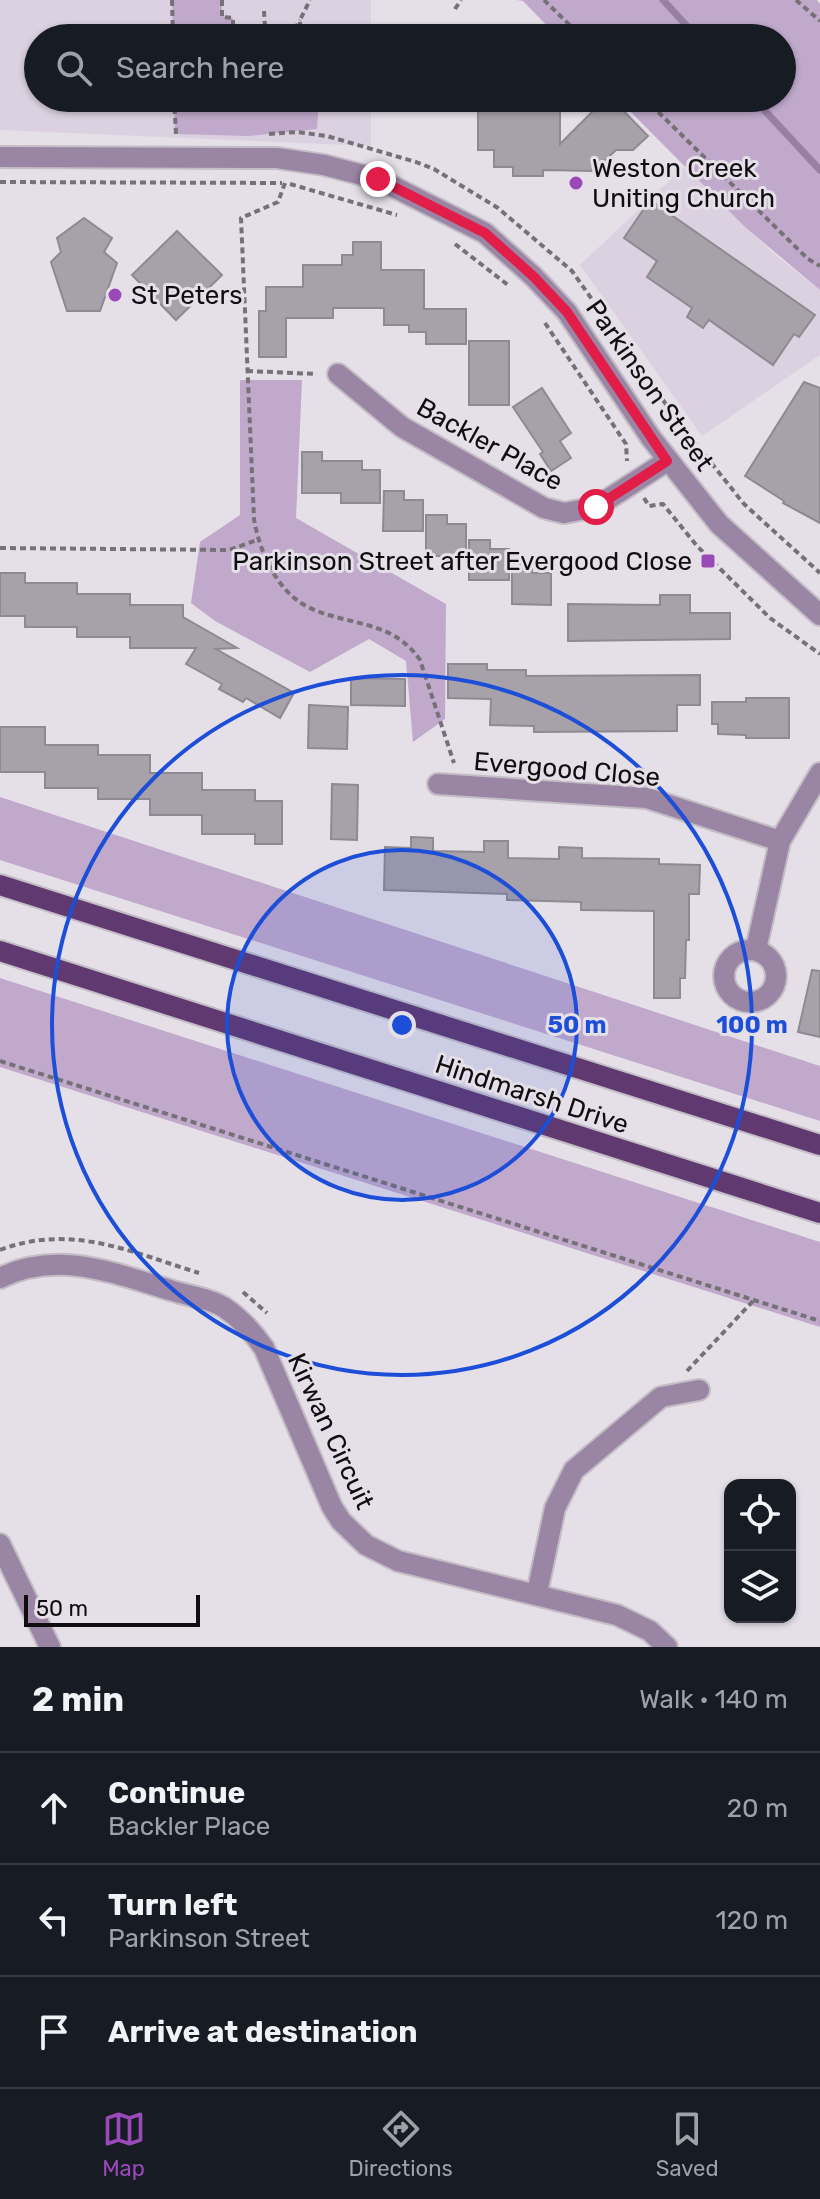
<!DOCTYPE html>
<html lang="en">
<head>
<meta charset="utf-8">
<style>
	:root { --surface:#171b24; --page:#20242c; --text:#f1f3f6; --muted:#9ea1a6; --line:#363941; --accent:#9a49b9 }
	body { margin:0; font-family:Rubik,sans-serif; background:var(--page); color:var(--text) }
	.controls { position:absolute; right:24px; bottom:24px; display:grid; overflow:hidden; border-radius:16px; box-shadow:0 2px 6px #0004 }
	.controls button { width:72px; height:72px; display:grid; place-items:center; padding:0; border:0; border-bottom:2px solid var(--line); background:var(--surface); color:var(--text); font:40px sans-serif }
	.scale { position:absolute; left:24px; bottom:20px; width:176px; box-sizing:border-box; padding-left:8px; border:4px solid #0f0d0f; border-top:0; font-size:22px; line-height:28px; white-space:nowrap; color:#0f0d0f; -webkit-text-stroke:6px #e5dfe8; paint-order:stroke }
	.stop { position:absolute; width:24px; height:24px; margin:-18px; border:6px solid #e11d48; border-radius:50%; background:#fff }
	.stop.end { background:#e11d48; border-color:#fff; box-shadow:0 2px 8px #0008 }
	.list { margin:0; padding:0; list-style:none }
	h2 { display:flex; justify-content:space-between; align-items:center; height:104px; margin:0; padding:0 32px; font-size:34px }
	h2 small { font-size:26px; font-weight:400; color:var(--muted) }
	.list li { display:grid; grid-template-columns:52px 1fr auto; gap:24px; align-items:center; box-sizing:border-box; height:112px; padding:0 32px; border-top:2px solid var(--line) }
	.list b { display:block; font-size:30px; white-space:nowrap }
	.list p { margin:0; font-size:26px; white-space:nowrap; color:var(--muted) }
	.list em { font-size:26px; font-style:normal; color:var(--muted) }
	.icon { flex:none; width:44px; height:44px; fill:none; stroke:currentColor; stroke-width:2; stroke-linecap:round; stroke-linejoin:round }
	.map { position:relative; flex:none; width:820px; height:1647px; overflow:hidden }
	.search { position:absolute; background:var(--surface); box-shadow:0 2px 6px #0004; left:24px; right:24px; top:24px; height:88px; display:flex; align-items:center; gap:20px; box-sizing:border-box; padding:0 28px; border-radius:44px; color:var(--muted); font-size:30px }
	.sheet { height:440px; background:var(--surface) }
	nav { display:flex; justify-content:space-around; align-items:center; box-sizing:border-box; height:112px; border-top:2px solid var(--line); background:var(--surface); font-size:22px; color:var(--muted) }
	nav a { display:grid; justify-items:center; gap:4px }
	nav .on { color:var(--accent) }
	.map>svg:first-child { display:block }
	.built { fill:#dbd1e0 }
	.green { fill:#c0a9cb }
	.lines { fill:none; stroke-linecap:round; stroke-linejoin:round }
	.stream { stroke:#9880a3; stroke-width:7 }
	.building { fill:#a7a1aa; stroke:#8f8991; stroke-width:2 }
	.minor-casing { stroke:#c3bdc5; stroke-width:24 }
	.major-casing { stroke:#c3bdc5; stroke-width:24 }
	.path { stroke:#757177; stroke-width:4; stroke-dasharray:6 4; stroke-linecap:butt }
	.minor { stroke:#9b85a5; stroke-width:20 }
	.major { stroke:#603970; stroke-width:20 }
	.route { stroke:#e11d48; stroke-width:10 }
	.ring { fill:none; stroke:#1d4ed8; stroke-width:4 }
	.poi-dot { fill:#9a49b9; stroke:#e5dfe8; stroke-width:3 }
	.labels { text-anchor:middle; stroke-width:6; stroke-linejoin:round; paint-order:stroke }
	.poi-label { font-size:26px; fill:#0f0d0f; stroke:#e5dfe8; text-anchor:start }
	.street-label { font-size:26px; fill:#0f0d0f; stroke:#e5dfe8 }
	.centre { fill:#1d4ed8; stroke:#e5dfe8; stroke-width:4 }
	.ring-label { font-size:24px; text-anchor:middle; font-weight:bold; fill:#1d4ed8; stroke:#e5dfe8; stroke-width:6; stroke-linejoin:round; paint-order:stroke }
</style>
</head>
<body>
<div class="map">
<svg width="820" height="1647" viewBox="0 0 820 1647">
	<rect width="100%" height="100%" fill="#e5dfe8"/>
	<g class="built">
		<path d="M0,0h371v38h-333v60h333v48l-371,-16z"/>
		<path d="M684,167l90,87 46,36v65l-118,81 -122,-171z"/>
	</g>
	<g class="green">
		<path d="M172,0h50v16l11,2v13l-17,-1v8h-43z"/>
		<path d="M517,0h300l3,4v286l-75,-63 -128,-129h165v-60h-223l-36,-37z"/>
		<path d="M174,98h29l1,8h83l1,-8h31l-2,31 -69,7 -73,-2z"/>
		<path d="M240,380h62l-6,138 150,86 -1,115 -32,23 -7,-81 -37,-22 -59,33 -95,-51 -24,-18 9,-61 40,-27z"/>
		<path d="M0,797l820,269v55l-820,-261z"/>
		<path d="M0,978l820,264v85l-820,-260z"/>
	</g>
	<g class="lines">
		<g class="stream">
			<path d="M663,0l35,38"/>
			<path d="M753,98l67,72"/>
		</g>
	</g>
	<g class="building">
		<path d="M478,98h82v46l46,-46h5l37,38 -15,14h-17l-22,21 -51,-1v6h-30v-9h-19v-17h-16z"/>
		<path d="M650,200l165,115 -16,22 -5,-3 -21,31 -64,-45 -6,8 -16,-11 5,-9 -45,-31 10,-16 -33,-23z"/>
		<path d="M84,218l28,20 -8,14 13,11 -17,48h-33l-16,-49 10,-10 -4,-14z"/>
		<path d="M177,231l45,44 -46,45 -44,-45z"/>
		<path d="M353,242h28v28h43v39h42v35h-40v-12h-17v-7h-25v-17h-51v10h-47v39h-27v-46h7v-24h37v-22h39v-10h11z"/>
		<rect x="469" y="341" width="40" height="64"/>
		<path d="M804,382l16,6v135l-37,-20 1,-2 -39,-25z"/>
		<path d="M542,388l29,45 -11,8 11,17 -20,13 -11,-17 3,-2 -30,-45z"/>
		<path d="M302,452h20v9h40v9h18v33h-39v-10h-39z"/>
		<path d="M384,491h20v9h19v31h-40z"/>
		<path d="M426,515h21v9h19v32h-40z"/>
		<path d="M469,540h21v9h19v31h-40z"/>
		<path d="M512,565h20v8h19v32l-39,-1z"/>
		<path d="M0,573h25v10h52v11h53v11h53v12l54,31 -21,1 78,44 -14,25 -34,-20 -3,4 -24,-13 3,-5 -36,-20 10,-16h-66v-11h-53v-10h-52v-11h-25z"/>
		<path d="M660,595h30v18h40v26l-162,2v-37l92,1z"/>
		<path d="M448,664h39v6h39v6l174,-1v30h-23v26l-143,1v-6l-44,-1 1,-26 -43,-1z"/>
		<path d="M351,678l54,1v27l-54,-1z"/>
		<path d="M746,698h43v40h-43v-3l-28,-1v-10h-6v-22h34z"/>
		<path d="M309,705l39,2 -1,42 -39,-1z"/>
		<path d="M0,727h45v18h53v10h52v18h52v17h53v11h27v43h-27v-10h-53v-19h-52v-16h-52v-11h-53v-16h-45z"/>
		<path d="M332,784l26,1 -1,55 -26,-1z"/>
		<path d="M411,837l22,1v13l51,1v-11h24v17l51,1v-12l23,1v10l77,1v5l41,1 -1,29h-10v46h-3l-1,38h-5v20h-26v-87l-73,-1v-8l-74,-2v-6l-123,-4 1,-43 26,1z"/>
		<path d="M812,970l8,1v66l-22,-5z"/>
	</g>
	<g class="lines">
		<g class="minor-casing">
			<g id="minor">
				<path d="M0,157l277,1 47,7 54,14 107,54 49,44 33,35 84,126 68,86 101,91"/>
				<path d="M338,374l64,53 142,81 20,5 32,-6 71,-46"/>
				<path d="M438,784l209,14 133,43"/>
				<path d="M756,949l24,-108 40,-68"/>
				<circle cx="750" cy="976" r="26"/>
				<path d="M0,1278c58,-29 116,-4 173,13 16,5 39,8 52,17 16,11 28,24 39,40l68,159 9,14 25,24 32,16 219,54 33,16 17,16"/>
				<path d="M0,1544l50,103"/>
				<path d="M537,1593l18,-85 19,-38 87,-73 38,-7"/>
			</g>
		</g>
		<g class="major-casing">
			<g id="major">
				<path d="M0,885l820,260"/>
				<path d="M0,951l820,262"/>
			</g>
		</g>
		<g class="path">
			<path d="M172,0l1,38"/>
			<path d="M222,0v17l11,1v20"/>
			<path d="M544,0l39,38"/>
			<path d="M796,0l24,21"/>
			<path d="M455,9l6,-9"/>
			<path d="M264,11l1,16 12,6 15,1 8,-14"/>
			<path d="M300,38v-18l10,-20"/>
			<path d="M174,98l2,36"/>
			<path d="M644,98l164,161 12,7"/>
			<path d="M269,134l28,-2 30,4 89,26 18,7 64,39 74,63 105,149 67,84 76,69"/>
			<path d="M0,182l282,1"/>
			<path d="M285,183l-7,19 -37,16 13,301c5,31 22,71 52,87 41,21 85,12 114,54l34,103"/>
			<path d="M290,184l107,31"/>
			<path d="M455,244l53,41"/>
			<path d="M545,323l81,121 1,17"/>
			<path d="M247,371l70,3"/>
			<path d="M644,498l5,8 14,-2 34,42 73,72 50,36"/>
			<path d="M0,548l229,2 28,-10"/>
			<path d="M0,1061l820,260"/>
			<path d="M0,1250c71,-27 131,2 199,23"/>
			<path d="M243,1292l24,21"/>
			<path d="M687,1371l67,-71"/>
		</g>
		<use href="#minor" class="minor"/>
		<use href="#major" class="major"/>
	</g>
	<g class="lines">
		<path class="route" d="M378,179l107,54 49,44 33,35 100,149 -71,46"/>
	</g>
	<circle cx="402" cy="1025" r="175" fill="#1d4ed8" fill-opacity=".12"/>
	<g class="ring">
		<circle cx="402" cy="1025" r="175"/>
		<circle cx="402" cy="1025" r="350"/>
	</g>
	<g class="poi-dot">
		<circle cx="576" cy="183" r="8"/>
		<circle cx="115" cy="295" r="8"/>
		<rect x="700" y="553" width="16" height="16" rx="4"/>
	</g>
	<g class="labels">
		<g class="poi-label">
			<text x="592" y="177">Weston Creek<tspan x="592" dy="30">Uniting Church</tspan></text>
			<text x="131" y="304">St Peters</text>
			<text x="692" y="570" text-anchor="end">Parkinson Street after Evergood Close</text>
		</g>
		<g class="street-label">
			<text transform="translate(650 385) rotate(55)" y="9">Parkinson Street</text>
			<text transform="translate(490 444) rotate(29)" y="9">Backler Place</text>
			<text transform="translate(567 769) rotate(5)" y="9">Evergood Close</text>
			<text transform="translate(532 1094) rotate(18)" y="9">Hindmarsh Drive</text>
			<text transform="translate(331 1431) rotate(65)" y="9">Kirwan Circuit</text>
		</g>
	</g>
	<circle cx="402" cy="1025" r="12" class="centre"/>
	<g class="ring-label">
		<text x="577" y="1033">50 m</text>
		<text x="752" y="1033">100 m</text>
	</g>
</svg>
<div class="controls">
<button><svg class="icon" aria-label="locate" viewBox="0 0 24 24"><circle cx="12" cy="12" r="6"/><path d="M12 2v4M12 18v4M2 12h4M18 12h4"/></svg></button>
<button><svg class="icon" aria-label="layers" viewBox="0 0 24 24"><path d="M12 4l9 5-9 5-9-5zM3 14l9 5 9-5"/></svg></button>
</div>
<div class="scale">50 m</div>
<div class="stop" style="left:596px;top:507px"></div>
<div class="stop end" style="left:378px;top:179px"></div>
<div class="search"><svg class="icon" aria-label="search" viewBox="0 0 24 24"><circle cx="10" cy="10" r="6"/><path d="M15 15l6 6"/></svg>Search here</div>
</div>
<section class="sheet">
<h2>2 min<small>Walk · 140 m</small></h2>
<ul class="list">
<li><svg class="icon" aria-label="ahead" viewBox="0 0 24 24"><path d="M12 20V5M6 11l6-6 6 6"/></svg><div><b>Continue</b><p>Backler Place</p></div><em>20 m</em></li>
<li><svg class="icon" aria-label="left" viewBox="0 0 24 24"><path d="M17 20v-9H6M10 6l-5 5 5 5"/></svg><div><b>Turn left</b><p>Parkinson Street</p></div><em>120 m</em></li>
<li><svg class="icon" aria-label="arrive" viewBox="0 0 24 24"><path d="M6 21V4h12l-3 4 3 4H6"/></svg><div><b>Arrive at destination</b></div></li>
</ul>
</section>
<nav>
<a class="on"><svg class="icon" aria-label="map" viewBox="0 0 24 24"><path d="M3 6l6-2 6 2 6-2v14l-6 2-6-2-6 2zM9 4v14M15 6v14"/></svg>Map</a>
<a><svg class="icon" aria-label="directions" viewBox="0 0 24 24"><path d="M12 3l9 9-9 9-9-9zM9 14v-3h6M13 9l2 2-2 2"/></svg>Directions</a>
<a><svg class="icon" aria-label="saved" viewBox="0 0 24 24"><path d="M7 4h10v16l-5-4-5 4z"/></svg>Saved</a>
</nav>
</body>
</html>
